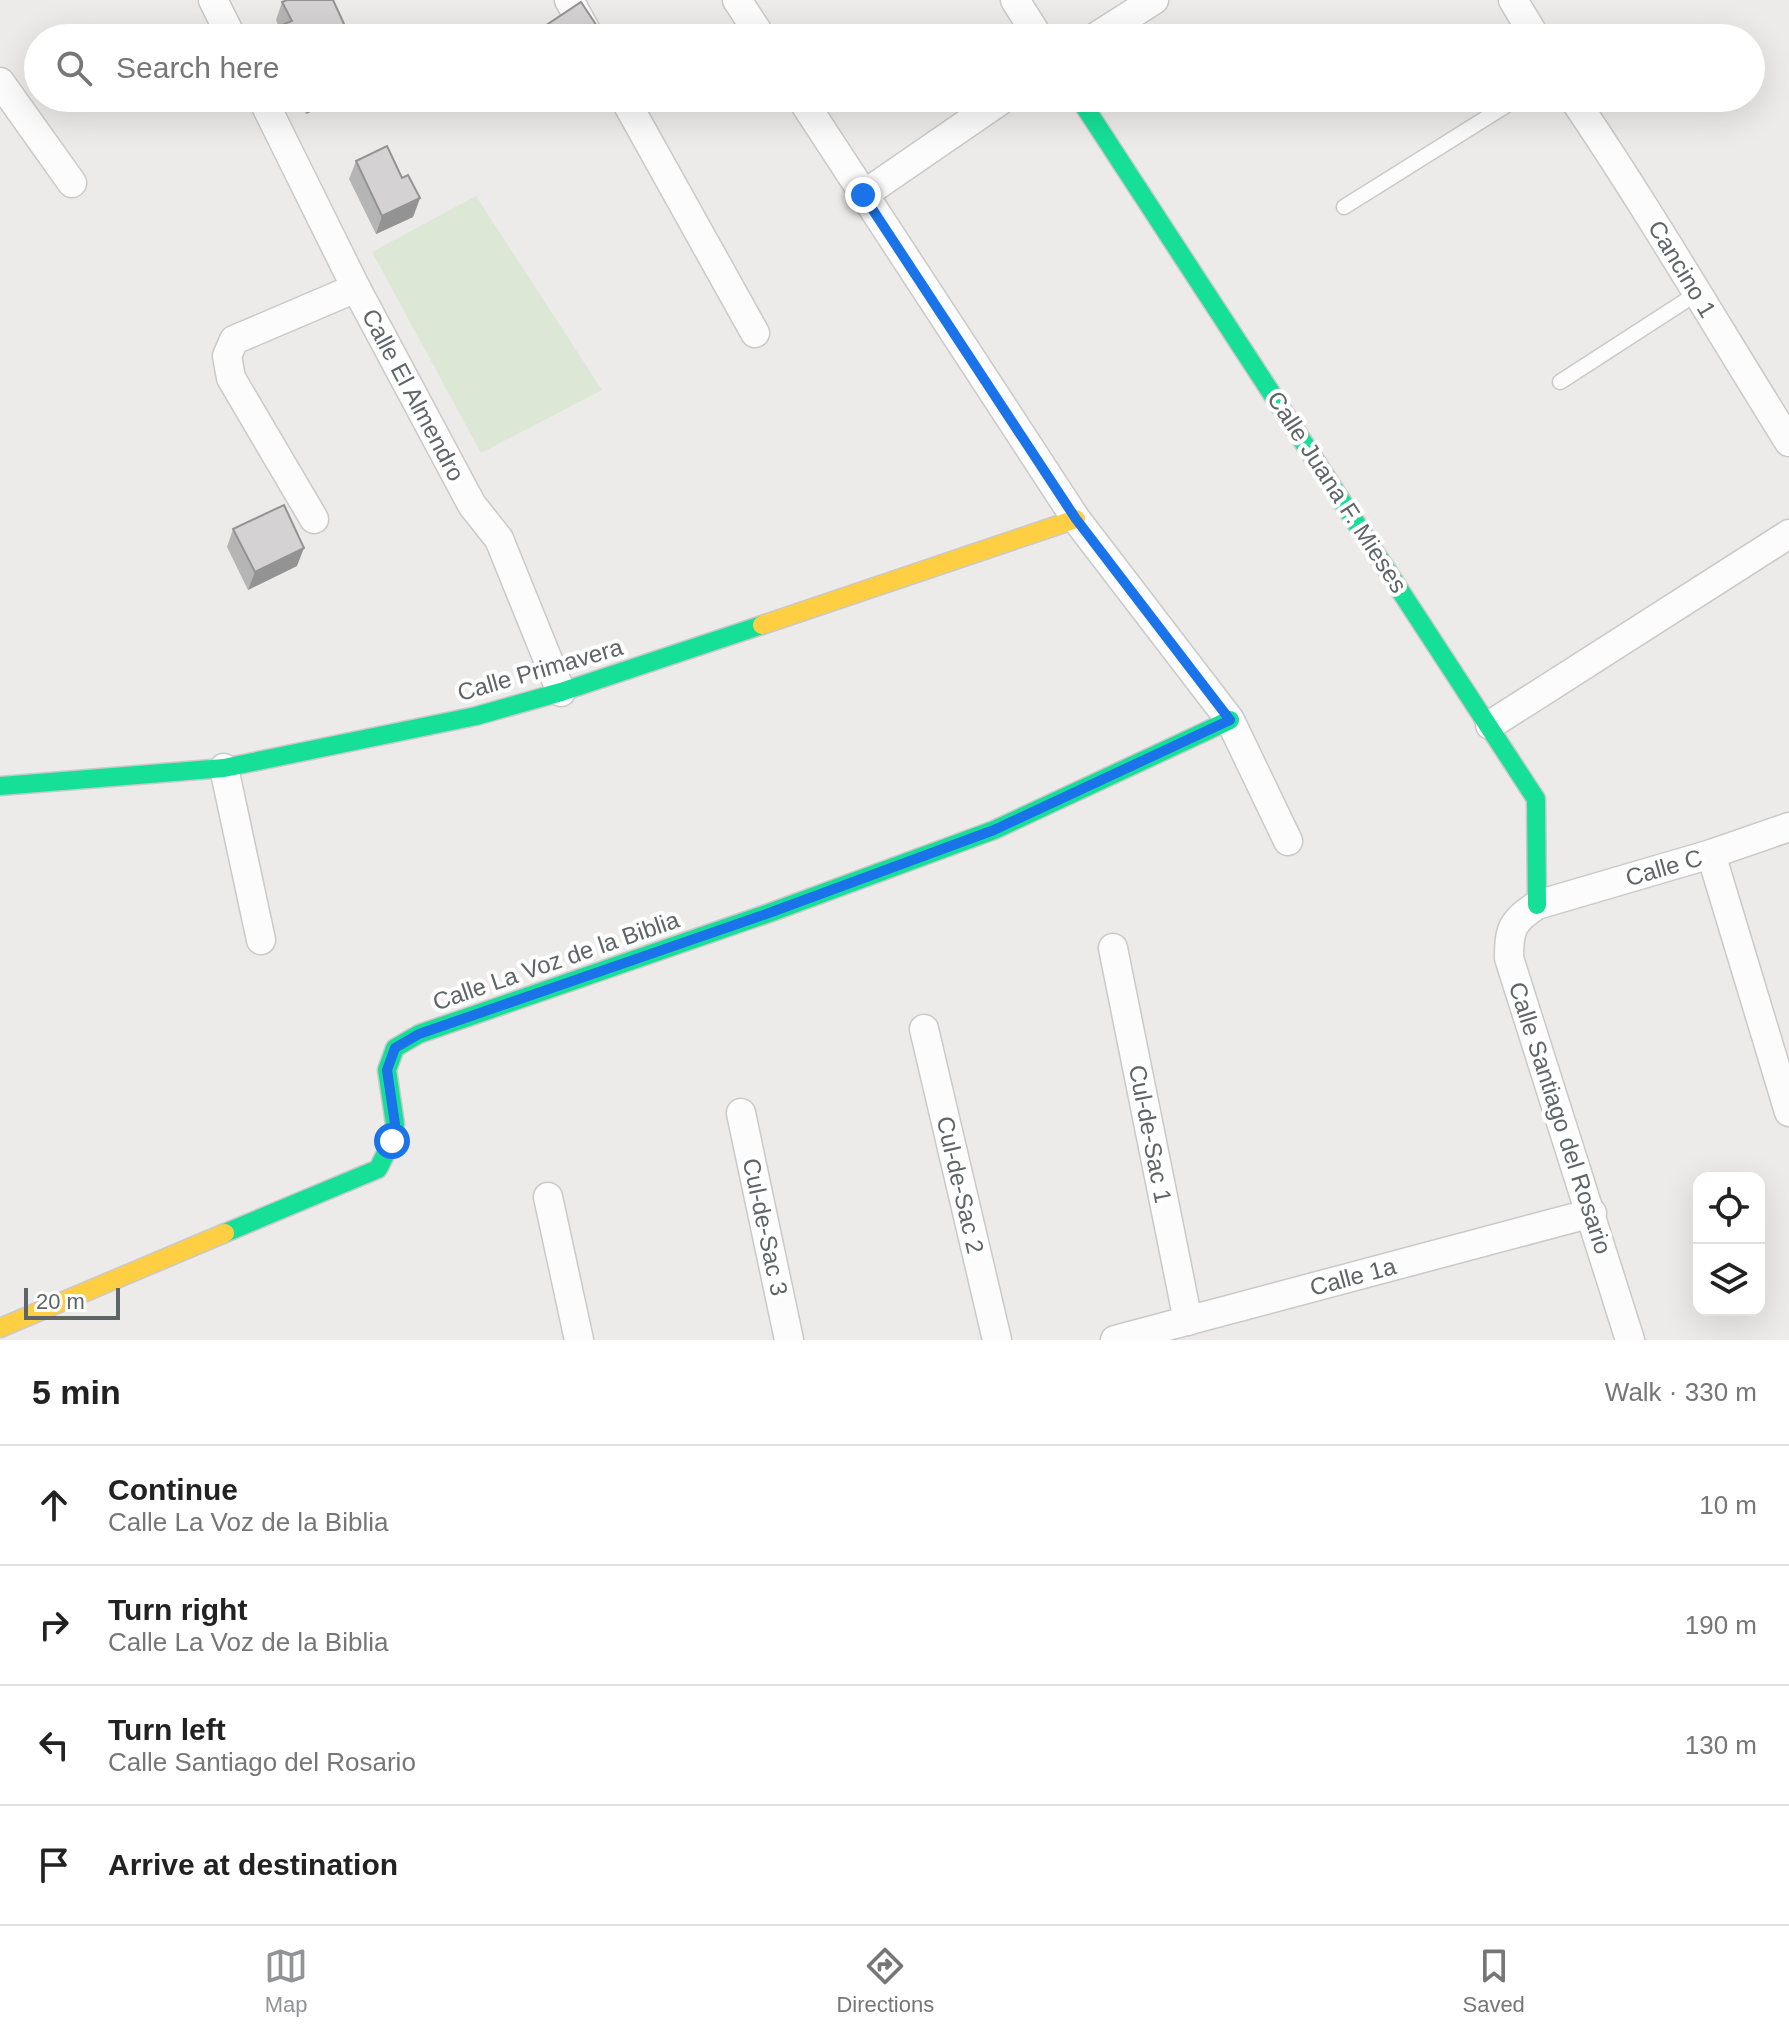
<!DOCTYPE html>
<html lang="en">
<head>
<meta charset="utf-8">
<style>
	:root { --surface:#fff; --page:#f2f2f2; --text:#222; --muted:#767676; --line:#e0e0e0; --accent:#919394 }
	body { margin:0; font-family:Arial,sans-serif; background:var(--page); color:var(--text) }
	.controls { position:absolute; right:24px; bottom:24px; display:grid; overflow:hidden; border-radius:16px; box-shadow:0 8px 32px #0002 }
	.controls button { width:72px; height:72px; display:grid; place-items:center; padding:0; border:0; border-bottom:2px solid var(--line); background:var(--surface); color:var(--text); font:40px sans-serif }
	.scale { position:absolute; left:24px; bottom:20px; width:96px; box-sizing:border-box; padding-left:8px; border:4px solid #5f6466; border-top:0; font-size:22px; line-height:28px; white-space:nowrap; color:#5f6466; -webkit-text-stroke:6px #fff; paint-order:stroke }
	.stop { position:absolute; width:24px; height:24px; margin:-18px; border:6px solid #1a73e8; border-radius:50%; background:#fff }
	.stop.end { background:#1a73e8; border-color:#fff; box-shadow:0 2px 8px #0008 }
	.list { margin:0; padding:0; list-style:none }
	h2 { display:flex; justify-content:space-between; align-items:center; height:104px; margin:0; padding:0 32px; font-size:34px }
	h2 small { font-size:26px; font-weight:400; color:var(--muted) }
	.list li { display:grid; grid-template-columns:52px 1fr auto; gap:24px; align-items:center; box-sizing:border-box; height:120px; padding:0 32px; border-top:2px solid var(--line) }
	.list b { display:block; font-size:30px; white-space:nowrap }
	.list p { margin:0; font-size:26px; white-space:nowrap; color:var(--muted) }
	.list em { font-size:26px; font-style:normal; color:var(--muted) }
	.icon { flex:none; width:44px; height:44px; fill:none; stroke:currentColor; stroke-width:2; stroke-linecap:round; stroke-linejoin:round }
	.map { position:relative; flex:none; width:1789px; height:1340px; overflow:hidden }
	.search { position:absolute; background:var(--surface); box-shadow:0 8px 32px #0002; left:24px; right:24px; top:24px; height:88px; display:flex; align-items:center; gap:20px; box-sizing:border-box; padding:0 28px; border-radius:44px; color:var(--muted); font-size:30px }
	.sheet { height:584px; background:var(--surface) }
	nav { display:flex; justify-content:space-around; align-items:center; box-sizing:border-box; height:112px; border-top:2px solid var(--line); background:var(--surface); font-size:22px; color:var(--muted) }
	nav a { display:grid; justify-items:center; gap:4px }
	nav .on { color:var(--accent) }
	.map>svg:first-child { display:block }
	.green { fill:#dce7d6 }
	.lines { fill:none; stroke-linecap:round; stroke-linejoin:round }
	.lane-casing { stroke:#cac9c9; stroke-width:17 }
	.street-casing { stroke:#cac9c9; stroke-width:31 }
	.fast-casing { stroke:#c9c9c9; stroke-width:21 }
	.slow-casing { stroke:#c9c9c9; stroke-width:21 }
	.lane { stroke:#fcfcfc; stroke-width:14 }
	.street { stroke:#fcfcfc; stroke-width:28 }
	.fast { stroke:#16e098; stroke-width:18 }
	.slow { stroke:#ffcf43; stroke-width:18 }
	.wall { fill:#b6b5b5 }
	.shaded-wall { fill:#949393 }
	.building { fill:#d4d2d2; stroke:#949393; stroke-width:2 }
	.route { stroke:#1a73e8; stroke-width:10 }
	.labels { text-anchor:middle; stroke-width:8; stroke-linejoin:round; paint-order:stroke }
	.street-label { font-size:24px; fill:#5f6466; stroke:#fff }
</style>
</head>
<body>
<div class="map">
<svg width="1789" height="1340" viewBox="0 0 1789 1340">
	<rect width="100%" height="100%" fill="#edebe9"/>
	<path class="green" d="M476,196l126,194 -121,63 -109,-201z"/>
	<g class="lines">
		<g class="lane-casing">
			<g id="lane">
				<path d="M1344,207l174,-109"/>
				<path d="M1560,382l136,-88"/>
			</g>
		</g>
		<g class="street-casing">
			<g id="street">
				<path d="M213,0l19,38"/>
				<path d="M569,0l21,38"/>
				<path d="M737,0l25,38"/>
				<path d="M1015,0l24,38"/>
				<path d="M1513,0l23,38"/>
				<path d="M1094,38l60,-38"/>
				<path d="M0,82l72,101"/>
				<path d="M262,98l94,190 116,217 27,34 62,153"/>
				<path d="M624,98l131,235"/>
				<path d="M801,98l275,421 154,201 58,121"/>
				<path d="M1573,98c76,112 144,229 216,344"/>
				<path d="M863,195l141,-97"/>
				<path d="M314,519l-83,-141 -4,-22 7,-16 122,-52"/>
				<path d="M1490,725l299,-191"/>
				<path d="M224,768l37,172"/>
				<path d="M1711,854l78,258"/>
				<path d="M1113,948l75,373"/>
				<path d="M924,1029l73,311"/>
				<path d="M741,1113l48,227"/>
				<path d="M548,1197l31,143"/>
				<path d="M1115,1340l477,-127"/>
				<path d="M1630,1340l-121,-382c0,-29 3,-37 28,-53l174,-51 78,-27"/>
			</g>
		</g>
		<g class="fast-casing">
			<g id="fast">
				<path d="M1079,98l457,701 1,106"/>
				<path d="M0,786l224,-18 252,-52 85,-24 201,-67"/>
				<path d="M225,1233l153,-64 14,-28 3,-17 -8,-54 8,-22 24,-14 350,-121 225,-83 236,-110"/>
			</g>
		</g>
		<g class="slow-casing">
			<g id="slow">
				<path d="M762,625l314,-106"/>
				<path d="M0,1328l225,-95"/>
			</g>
		</g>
		<use href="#lane" class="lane"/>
		<use href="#street" class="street"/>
		<use href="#fast" class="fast"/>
		<use href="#slow" class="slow"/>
	</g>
	<g class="wall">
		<path d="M282,2l63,24 -2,7 15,5h-79l2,-6 -5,-12z"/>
		<path d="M299,98h41l-34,16z"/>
		<path d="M356,161l46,17 18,20 -7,19 -37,17 -27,-55z"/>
		<path d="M233,529l64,37 -49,24 -21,-43z"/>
	</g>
	<g class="shaded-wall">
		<path d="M345,26l-4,12h-21z"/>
		<path d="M312,98h28l-34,16z"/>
		<path d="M420,198l-7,19 -37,17 6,-18z"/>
		<path d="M304,548l-7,18 -49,24 7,-18z"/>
	</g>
	<g class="building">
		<path d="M287,0h46l12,26 -25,12h-30l-6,-14 8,-3 -10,-19z"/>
		<path d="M581,2l24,36h-78z"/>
		<path d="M353,28l5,10h-26z"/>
		<path d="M387,146l15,32 6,-3 12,23 -38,18 -26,-55z"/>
		<path d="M284,505l20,43 -49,24 -22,-43z"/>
	</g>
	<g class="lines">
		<path class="route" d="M392,1141l3,-17 -8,-54 8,-22 24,-14 350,-121 225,-83 236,-110 -154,-201 -213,-324"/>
	</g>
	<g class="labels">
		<g class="street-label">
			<text transform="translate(1682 269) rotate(59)" y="8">Cancino 1</text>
			<text transform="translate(413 395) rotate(62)" y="8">Calle El Almendro</text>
			<text transform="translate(1337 492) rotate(57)" y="8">Calle Juana F. Mieses</text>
			<text transform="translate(540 670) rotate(-16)" y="8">Calle Primavera</text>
			<text transform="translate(1664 868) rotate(-16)" y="8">Calle C</text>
			<text transform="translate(556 961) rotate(-19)" y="8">Calle La Voz de la Biblia</text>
			<text transform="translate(1560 1118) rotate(72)" y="8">Calle Santiago del Rosario</text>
			<text transform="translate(1150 1134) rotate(79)" y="8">Cul-de-Sac 1</text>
			<text transform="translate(960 1185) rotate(77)" y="8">Cul-de-Sac 2</text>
			<text transform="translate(765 1227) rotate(78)" y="8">Cul-de-Sac 3</text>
			<text transform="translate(1353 1277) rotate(-15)" y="8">Calle 1a</text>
		</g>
	</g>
</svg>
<div class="controls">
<button><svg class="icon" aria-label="locate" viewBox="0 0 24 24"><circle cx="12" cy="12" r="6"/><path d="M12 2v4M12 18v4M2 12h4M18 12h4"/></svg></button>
<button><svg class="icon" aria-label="layers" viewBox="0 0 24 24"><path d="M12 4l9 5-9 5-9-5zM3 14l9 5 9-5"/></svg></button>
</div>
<div class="scale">20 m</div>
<div class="stop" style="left:392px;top:1141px"></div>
<div class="stop end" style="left:863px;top:195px"></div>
<div class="search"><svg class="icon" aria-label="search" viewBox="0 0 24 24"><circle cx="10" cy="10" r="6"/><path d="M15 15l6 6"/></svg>Search here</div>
</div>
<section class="sheet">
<h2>5 min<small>Walk · 330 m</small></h2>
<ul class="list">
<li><svg class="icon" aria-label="ahead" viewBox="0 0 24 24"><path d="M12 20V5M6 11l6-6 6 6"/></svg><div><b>Continue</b><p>Calle La Voz de la Biblia</p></div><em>10 m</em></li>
<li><svg class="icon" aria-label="right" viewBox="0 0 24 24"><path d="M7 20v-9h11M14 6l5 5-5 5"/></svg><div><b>Turn right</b><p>Calle La Voz de la Biblia</p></div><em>190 m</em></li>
<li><svg class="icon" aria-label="left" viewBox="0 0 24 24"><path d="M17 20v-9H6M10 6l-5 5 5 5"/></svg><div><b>Turn left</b><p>Calle Santiago del Rosario</p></div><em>130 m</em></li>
<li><svg class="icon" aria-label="arrive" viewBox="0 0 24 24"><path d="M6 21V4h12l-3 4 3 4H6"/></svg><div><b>Arrive at destination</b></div></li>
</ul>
</section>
<nav>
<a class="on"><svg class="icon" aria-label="map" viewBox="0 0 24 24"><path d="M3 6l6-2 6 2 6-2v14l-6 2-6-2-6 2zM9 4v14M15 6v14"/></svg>Map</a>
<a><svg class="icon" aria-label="directions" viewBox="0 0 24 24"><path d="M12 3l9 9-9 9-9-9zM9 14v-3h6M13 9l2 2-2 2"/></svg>Directions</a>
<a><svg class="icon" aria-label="saved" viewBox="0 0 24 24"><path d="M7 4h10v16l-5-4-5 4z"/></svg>Saved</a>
</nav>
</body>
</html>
